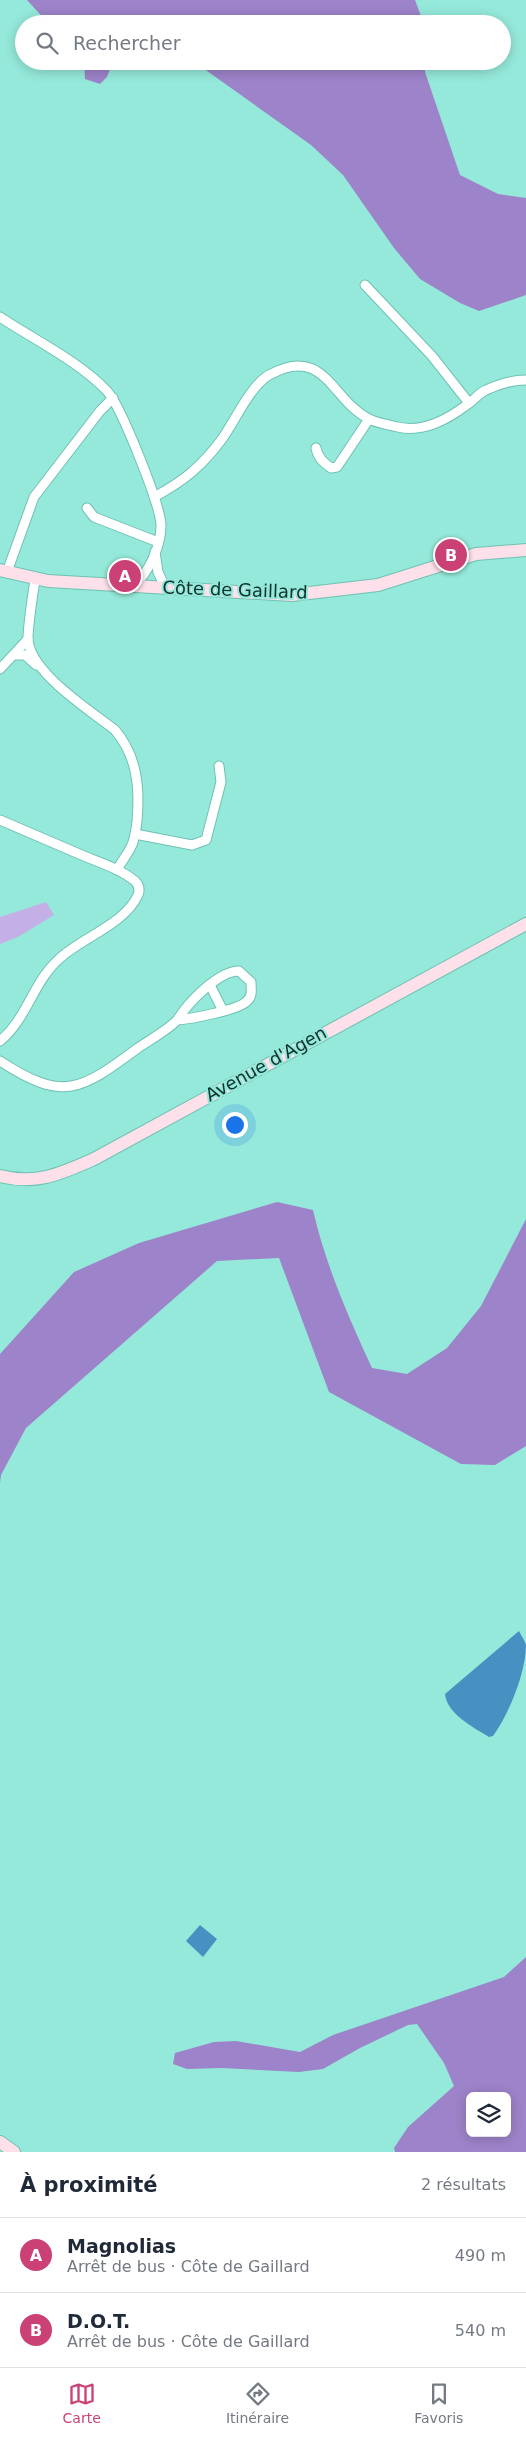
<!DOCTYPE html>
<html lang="fr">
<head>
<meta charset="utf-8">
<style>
	:root { --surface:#fff; --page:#f6f6f7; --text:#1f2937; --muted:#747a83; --line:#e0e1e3; --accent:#cc4175 }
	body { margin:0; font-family:"DejaVu Sans",sans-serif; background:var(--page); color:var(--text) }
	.controls { position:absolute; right:15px; bottom:15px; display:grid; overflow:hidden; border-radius:8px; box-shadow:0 2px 12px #0003 }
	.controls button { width:45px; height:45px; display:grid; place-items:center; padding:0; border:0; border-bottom:1px solid var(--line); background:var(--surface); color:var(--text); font:25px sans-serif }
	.you { position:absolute; left:234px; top:1124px; width:18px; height:18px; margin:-12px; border:4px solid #fff; border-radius:50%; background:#1a73e8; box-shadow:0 0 0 8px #1a73e833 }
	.badge { display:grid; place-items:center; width:32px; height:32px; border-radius:50%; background:var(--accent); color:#fff; font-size:16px; font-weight:700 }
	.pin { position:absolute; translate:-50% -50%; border:2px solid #fff; box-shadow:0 1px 5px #0006 }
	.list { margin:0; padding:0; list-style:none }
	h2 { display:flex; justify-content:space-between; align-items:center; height:65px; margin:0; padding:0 20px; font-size:21px }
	h2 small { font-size:16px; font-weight:400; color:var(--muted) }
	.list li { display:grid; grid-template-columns:32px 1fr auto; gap:15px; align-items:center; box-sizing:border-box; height:75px; padding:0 20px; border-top:1px solid var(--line) }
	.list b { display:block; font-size:19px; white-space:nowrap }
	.list p { margin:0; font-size:16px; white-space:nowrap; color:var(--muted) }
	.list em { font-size:16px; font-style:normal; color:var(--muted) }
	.icon { flex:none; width:28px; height:28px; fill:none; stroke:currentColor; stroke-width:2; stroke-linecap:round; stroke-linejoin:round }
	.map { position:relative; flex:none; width:526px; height:2152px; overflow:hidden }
	.search { position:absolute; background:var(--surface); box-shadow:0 2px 12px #0003; left:15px; right:15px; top:15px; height:55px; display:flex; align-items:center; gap:12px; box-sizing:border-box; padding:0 18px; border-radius:28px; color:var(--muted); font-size:19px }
	.sheet { height:215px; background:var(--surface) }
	nav { display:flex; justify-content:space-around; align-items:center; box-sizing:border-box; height:70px; border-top:1px solid var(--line); background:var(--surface); font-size:14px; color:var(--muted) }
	nav a { display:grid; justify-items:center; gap:2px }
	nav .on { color:var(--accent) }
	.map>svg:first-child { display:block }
	.green { fill:#c4b0e7 }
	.forest { fill:#9d83c9; fill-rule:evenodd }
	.water { fill:#4790c2 }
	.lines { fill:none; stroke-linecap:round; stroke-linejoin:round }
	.street-casing { stroke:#6ec2b3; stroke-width:11 }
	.secondary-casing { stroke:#6ec2b3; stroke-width:14 }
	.street { stroke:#fff; stroke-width:9 }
	.secondary { stroke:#fde0e9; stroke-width:12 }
	.labels { text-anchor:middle; stroke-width:4; stroke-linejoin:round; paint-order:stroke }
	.street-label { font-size:18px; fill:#0f332e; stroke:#95e9da }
</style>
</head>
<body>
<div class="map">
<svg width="526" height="2152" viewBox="0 0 526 2152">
	<rect width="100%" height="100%" fill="#95e9da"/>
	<path class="green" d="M46,902l8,13 -36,22 -18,7v-27z"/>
	<g class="forest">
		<path d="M27,0h388l9,24h-375z"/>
		<path d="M84,61h29l-6,16 -7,7 -15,-5z"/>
		<path d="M193,61h232v11l35,103 38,19 28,4v97l-47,16 -19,-8 -40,-24 -26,-31 -51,-73 -32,-30z"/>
		<path d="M277,1202l36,8c13,56 35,106 59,158l35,6 40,-26 34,-42 45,-87v227l-31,19 -34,-1 -132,-72 -50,-134 -62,3 -191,167 -25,47 -1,8v-129l74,-82 65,-29z"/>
		<path d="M526,1957v195h-131l-1,-4 14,-21 46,-41 -10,-23 -27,-39 -9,1 -48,23 -37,21 -24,3 -78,-4 -34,1 -14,-5 2,-11 39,-11 22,-1 64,11 33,-17 171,-58zM470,2096h37v37h-37z"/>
	</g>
	<g class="water">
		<path d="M519,1631c2,4 6,10 7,14 0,27 -17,69 -33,91l-4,1c-16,-10 -42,-23 -44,-43z"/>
		<path d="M200,1925l17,14 -14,18 -17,-16z"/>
	</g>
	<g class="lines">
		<g class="street-casing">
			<g id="street">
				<path d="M365,285l67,71 37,47"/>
				<path d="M0,317c33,22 80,45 107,74 14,15 53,113 54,134 0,21 -12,48 -28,61"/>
				<path d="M316,448c2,10 7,14 15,20l6,-1 32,-48"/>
				<path d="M154,497c30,-16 48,-31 68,-58 13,-18 28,-53 47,-64 56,-31 62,25 100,44 8,4 20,6 29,8 26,6 50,-8 70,-23 6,-4 11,-11 18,-14 13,-6 26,-10 40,-10"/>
				<path d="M87,508l7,9 64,25"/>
				<path d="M155,552l3,20 7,15"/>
				<path d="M7,572l27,-75 66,-86 13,-13"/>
				<path d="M35,580c-3,19 -6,38 -7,57 -1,34 63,74 87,93 22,26 25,57 22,91 -1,8 -2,19 -6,26 -4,8 -10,15 -14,23"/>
				<path d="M15,655h10l11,10"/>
				<path d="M0,669l28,-30"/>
				<path d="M0,820c28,12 56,24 84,36 17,7 36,13 51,25 4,4 5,9 3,14 -13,29 -57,43 -79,64 -26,23 -32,60 -59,82"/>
				<path d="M135,834l57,11 14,-5 15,-58 -2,-16"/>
				<path d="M210,985l13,26"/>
				<path d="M0,1061c64,42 81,29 138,-13 10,-7 33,-20 40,-29 10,-16 40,-48 61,-48l12,11c0,7 2,14 -4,19 -8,9 -57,18 -70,19"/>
			</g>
		</g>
		<g class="secondary-casing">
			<g id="secondary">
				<path d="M0,570l48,11 244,14 86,-10 98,-31 50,-4"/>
				<path d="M0,1176c37,9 60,-2 94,-17l432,-235"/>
				<path d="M0,2142l14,10"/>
			</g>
		</g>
		<use href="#street" class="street"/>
		<use href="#secondary" class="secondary"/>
	</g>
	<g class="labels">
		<g class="street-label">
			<text transform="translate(235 590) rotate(2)" y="6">Côte de Gaillard</text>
			<text transform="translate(266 1064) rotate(-29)" y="6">Avenue d'Agen</text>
		</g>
	</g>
</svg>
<div class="controls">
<button><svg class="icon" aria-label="layers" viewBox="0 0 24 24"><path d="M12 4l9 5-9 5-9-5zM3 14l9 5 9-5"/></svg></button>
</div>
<div class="you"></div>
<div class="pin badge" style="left:125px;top:576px">A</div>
<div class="pin badge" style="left:451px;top:555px">B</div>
<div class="search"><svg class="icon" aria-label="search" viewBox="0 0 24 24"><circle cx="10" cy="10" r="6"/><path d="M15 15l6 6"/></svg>Rechercher</div>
</div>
<section class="sheet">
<h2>À proximité<small>2 résultats</small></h2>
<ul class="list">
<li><span class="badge">A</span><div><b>Magnolias</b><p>Arrêt de bus · Côte de Gaillard</p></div><em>490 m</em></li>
<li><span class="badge">B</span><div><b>D.O.T.</b><p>Arrêt de bus · Côte de Gaillard</p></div><em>540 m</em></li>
</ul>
</section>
<nav>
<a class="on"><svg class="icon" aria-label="map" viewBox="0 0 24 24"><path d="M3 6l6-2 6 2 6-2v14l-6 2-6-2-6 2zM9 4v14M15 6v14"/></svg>Carte</a>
<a><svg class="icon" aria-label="directions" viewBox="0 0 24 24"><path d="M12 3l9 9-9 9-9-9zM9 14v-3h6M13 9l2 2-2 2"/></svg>Itinéraire</a>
<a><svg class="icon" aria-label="saved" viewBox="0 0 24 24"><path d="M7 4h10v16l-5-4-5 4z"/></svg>Favoris</a>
</nav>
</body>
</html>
